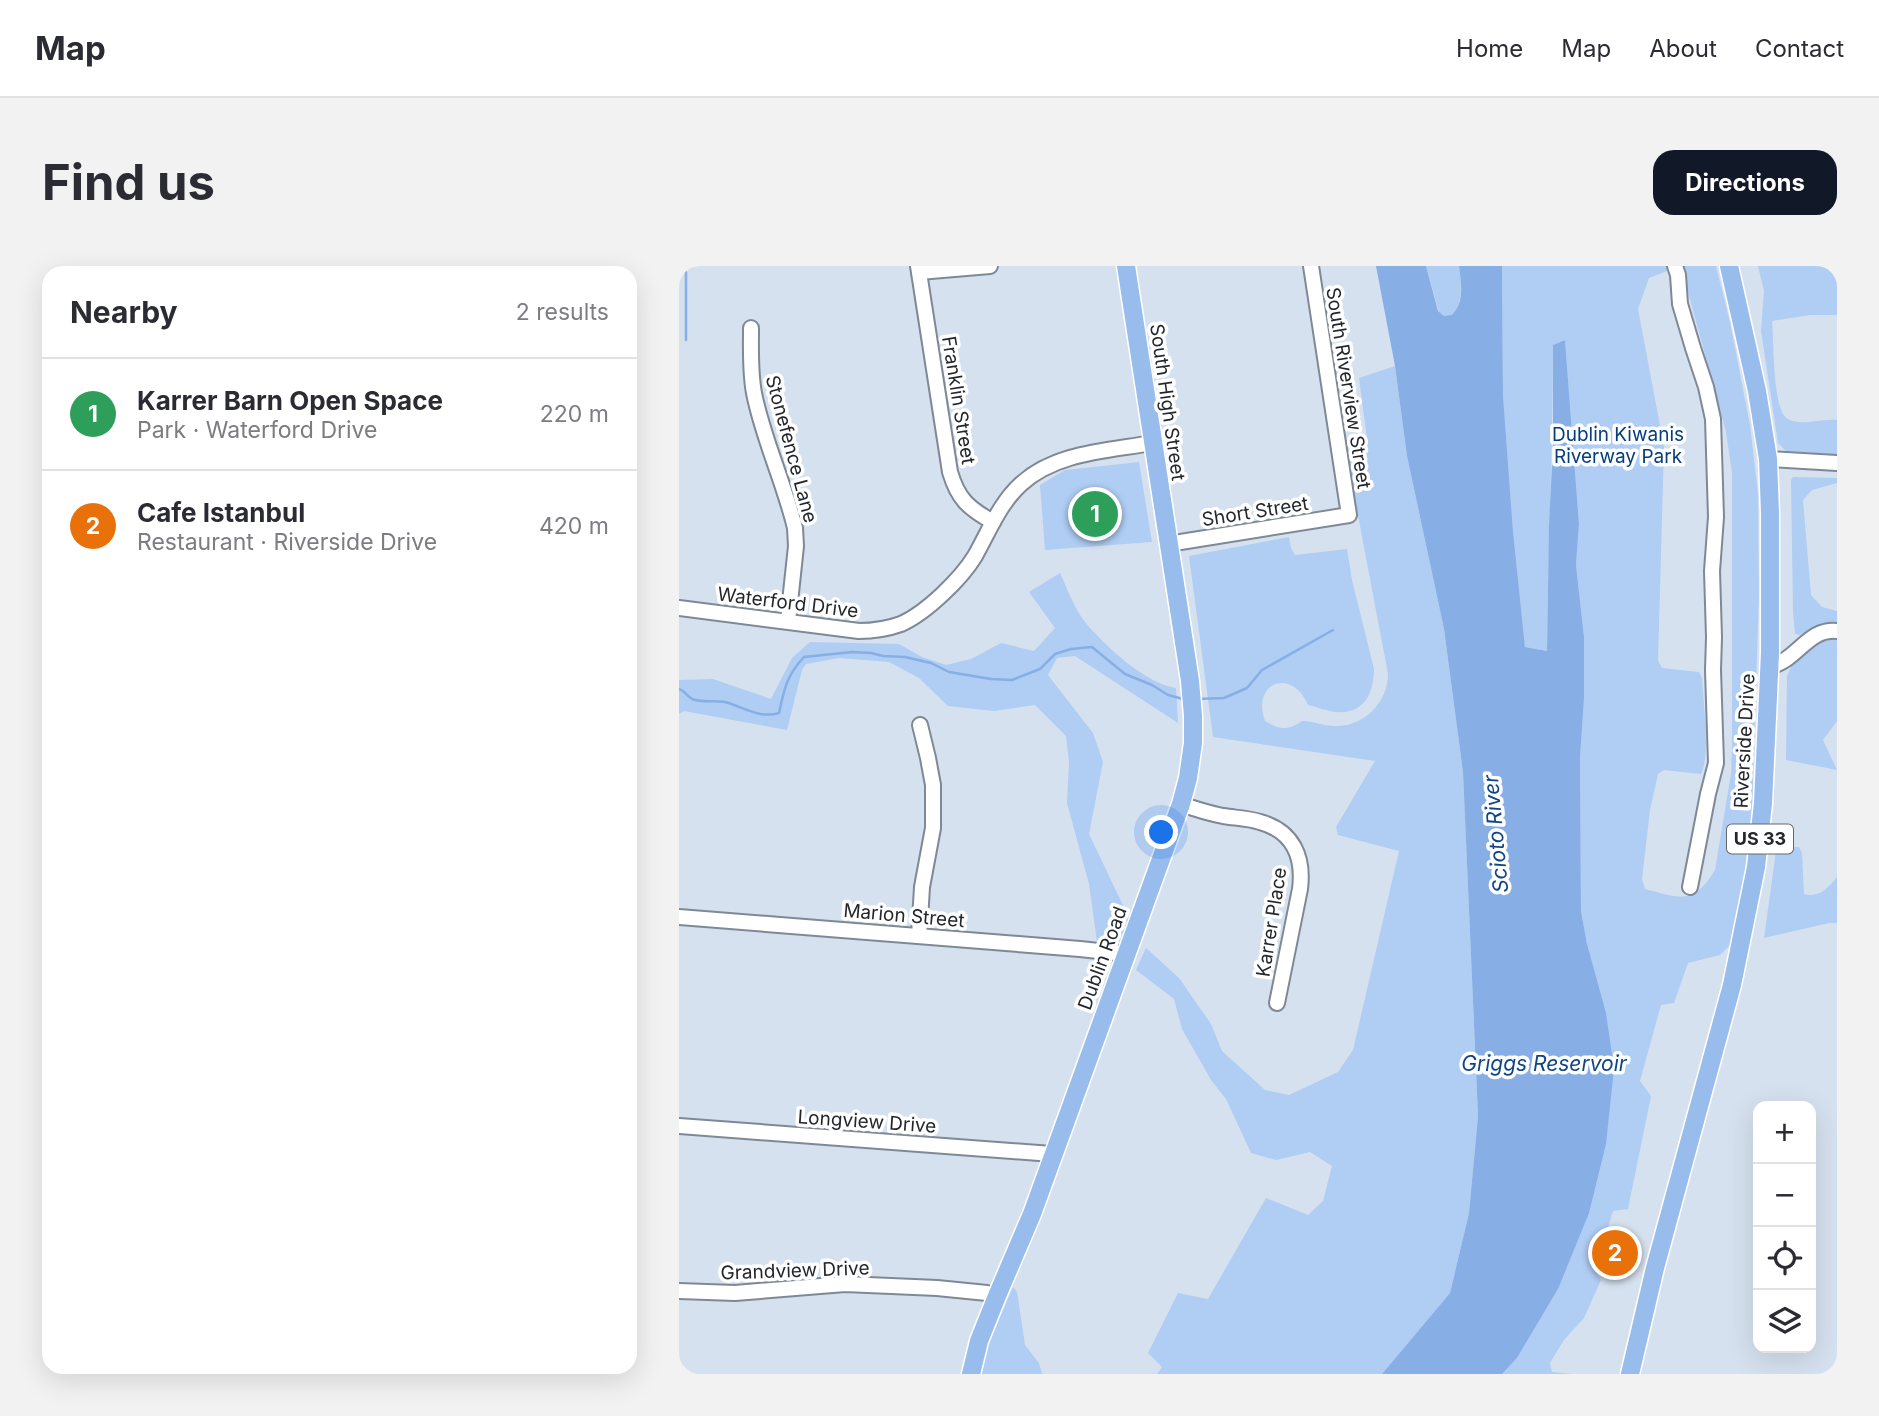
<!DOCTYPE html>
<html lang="en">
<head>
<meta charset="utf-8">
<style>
	:root { --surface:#fff; --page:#f2f2f3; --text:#2b2b33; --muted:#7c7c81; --line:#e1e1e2; --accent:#111827 }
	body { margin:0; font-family:Inter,sans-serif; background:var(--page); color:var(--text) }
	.controls { position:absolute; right:21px; bottom:21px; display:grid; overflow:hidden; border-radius:14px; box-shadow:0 7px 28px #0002 }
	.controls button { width:63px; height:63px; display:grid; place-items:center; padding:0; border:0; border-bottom:2px solid var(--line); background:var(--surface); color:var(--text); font:35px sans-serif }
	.you { position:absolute; left:483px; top:567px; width:24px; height:24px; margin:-18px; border:5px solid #fff; border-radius:50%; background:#1a73e8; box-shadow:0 0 0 10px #1a73e833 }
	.badge { display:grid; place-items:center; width:46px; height:46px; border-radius:50%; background:var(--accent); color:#fff; font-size:23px; font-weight:700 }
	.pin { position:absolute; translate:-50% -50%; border:4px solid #fff; box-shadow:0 2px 7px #0006 }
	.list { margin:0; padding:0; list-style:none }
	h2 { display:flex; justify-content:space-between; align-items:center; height:91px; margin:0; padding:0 28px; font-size:30px }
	h2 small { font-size:23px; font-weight:400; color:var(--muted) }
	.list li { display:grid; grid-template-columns:46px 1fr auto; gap:21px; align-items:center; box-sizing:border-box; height:112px; padding:0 28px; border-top:2px solid var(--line) }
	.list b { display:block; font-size:26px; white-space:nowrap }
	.list p { margin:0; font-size:23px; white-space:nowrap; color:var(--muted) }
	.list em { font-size:23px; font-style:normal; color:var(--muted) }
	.icon { flex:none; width:38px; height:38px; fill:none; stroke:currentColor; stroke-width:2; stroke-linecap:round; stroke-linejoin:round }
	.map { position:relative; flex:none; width:1158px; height:1108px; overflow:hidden; border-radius:21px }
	header { display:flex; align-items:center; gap:42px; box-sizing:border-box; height:98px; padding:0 35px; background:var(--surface); border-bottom:2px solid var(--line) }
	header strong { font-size:33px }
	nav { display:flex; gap:38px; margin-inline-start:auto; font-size:24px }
	.intro { display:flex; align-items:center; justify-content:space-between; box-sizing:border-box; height:168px; padding:0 42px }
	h1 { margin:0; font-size:49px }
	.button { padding:18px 32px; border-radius:21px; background:var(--accent); color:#fff; font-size:24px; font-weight:700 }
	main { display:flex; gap:42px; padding:0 42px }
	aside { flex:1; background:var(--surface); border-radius:21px; box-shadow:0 7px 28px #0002 }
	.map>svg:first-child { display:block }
	.green { fill:#b0cdf4 }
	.water { fill:#87afe5 }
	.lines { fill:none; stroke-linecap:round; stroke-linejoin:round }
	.stream { stroke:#87afe5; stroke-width:2.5 }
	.minor-casing { stroke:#7f8996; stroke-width:18 }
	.major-casing { stroke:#fff; stroke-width:21 }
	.minor { stroke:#fff; stroke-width:14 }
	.major { stroke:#98bceb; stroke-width:18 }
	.labels { text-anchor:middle; stroke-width:7; stroke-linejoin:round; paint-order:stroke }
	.shield { fill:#fff; stroke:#65686b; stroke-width:2 }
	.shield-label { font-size:18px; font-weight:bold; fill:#23272c }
	.street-label { font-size:19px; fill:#23272c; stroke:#fff }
	.park-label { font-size:19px; fill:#053d7d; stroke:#fff }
	.water-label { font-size:21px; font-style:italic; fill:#104585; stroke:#fff }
</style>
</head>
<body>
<header>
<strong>Map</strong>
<nav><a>Home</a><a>Map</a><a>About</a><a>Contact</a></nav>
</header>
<div class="intro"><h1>Find us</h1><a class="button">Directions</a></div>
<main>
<aside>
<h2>Nearby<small>2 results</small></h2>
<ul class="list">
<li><span class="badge" style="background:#2e9e5b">1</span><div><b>Karrer Barn Open Space</b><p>Park · Waterford Drive</p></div><em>220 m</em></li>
<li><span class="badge" style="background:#e8710a">2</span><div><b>Cafe Istanbul</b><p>Restaurant · Riverside Drive</p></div><em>420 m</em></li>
</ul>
</aside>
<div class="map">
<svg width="1158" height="1108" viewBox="0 0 1158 1108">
	<rect width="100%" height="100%" fill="#d6e1ef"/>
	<g class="green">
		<path d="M747,0h33c2,18 5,35 -7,50h-8l-5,-4z"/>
		<path d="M823,0h165v5l-18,7 -11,31 26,138 -6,213 4,8 37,4 3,6c1,23 9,77 -1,96l-37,-4 -6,4 -8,36 -8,69 3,10c35,9 48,17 70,-19l16,-96 1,-27v-274l-6,-41 -45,-166h35l14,56 20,103 8,68 1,103 -7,212 -9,80 -12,56 -11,11 -32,8 -14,40 -13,2 -21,76 11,15 -23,113 -15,2 -18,59 6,10 -17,38 -20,22 -14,23 2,9 20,2h-70l15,-16 41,-69 29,-345 -6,-33 -1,-153 4,-59v-62l-8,-72 3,-41 -14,-184 -12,5c0,102 -5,204 -6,306l-22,-4 -12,-116 -10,-136z"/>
		<path d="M1079,0h79v49h-27l-38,6c2,27 1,65 9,89 2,5 6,10 12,11 14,4 29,-3 44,-1v37l-50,-5 -9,-9 -17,-112 3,-40z"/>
		<path d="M716,100l12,90 37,173 19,143 15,344 -9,97 -19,80 -68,81h-225l5,-7 -14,-14 30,-60 30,6 58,-101 42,17 15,-14 9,-35 -22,-14 -34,8 -25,-7 -25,-54 -15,-19 -29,-51 -8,-30 -38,-29 10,-22 33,30 32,46 11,27 43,39 24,5 49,-23 15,-22 46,-199 -61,-16 -2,-8 39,-66 -162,-24 -24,-181 100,-19 2,11 4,7 52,-6 5,31 22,89c0,24 -10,46 -39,43 -8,-1 -18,-5 -27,-7 -16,-38 -57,-23 -43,16 15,9 22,10 37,0 11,0 21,5 33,5 29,1 53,-24 53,-52l-31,-164 -4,-10 -4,-44 18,-17 -8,-61z"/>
		<path d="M460,196l13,80 -107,8 -5,-65 25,-15z"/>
		<path d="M1114,211l44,1v5l-25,7 -9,10 8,95 11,12 15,4v14c-14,0 -25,4 -38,10l-4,-1 -2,-22 -2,-132z"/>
		<path d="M381,307c7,15 14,35 25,49 19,23 61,62 91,66l2,35 -103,-67 -18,2 -9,17 45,58 10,29 -14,72 41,86 -9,26 -24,-4 -8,-58 -22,-81 2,-41 -3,-26 -31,-31 -41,6 -46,-5 -29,-28 -30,-16 -50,-4 -33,6 -4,6 -15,60 -103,-19 -5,3v-34l34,-1 58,20 21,-41 18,-16 89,2 23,13 24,8 25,-6 30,-16 33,8 21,-23 -26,-36z"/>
		<path d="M1158,370v85l-14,19 14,30 -51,-10 1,-84 8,-18 16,-14 13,-6z"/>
		<path d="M1103,581h17l3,6 2,41c15,4 23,-5 33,-17v46h-8l-65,15 12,-87z"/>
		<path d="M334,1021l4,5 8,53 14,18 3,11h-62l6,-26z"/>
	</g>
	<path class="water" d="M697,0h50l12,45 6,5 8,-1c13,-14 9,-31 7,-49h43l1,129 10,136 12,116 22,4 2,-126 4,-82v-98l12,-5 14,184 -3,41 8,72v62l-4,59 1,153 6,33 19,69 8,55 -8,76 -17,69 -31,76 -41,69 -15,16h-120l68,-81 19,-80 9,-97 -15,-344 -19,-143 -37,-173 -12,-90z"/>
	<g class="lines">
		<g class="stream">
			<path d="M0,0l7,6v68"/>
			<path d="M0,423c6,2 8,7 13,10 9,4 23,1 33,3 18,5 35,17 54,11 5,-24 8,-38 25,-56l48,-5 19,1 12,3 22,1 26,6 18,9 42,7 21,1 28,-11 15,-15 16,-5 21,-2 33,27 27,11 16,10 15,4"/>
			<path d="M518,433l27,-1 23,-10 15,-18 71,-40"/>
		</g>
		<g class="minor-casing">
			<g id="minor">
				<path d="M239,0l32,206c8,27 18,36 43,50"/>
				<path d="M996,0l3,9 2,29 13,44 13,39 7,32 3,98 -4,54 2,66 -1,33 3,93 -8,31 -18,93"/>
				<path d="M240,6l71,-6"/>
				<path d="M72,62c0,22 -1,44 3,65 9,46 30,89 41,135l1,18 -8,75"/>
				<path d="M1089,193l69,4"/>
				<path d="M489,278l181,-29 -38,-249"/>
				<path d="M0,342l180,23c14,0 28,-2 42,-7 25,-11 60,-45 74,-68 14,-25 25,-53 46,-72 35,-32 87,-33 131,-41"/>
				<path d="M1090,402c6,-3 14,-6 20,-11 16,-12 26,-28 48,-26"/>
				<path d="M502,538c14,5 27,9 42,12 12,2 25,2 37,6 33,9 44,35 40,67l-23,114"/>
				<path d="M0,651l401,32 46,5"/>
				<path d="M240,670l3,-49 11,-59v-43l-5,-27 -8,-33"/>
				<path d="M0,860l373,28"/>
				<path d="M0,1025l56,2 110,-9 92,4 50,5 10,3"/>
			</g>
		</g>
		<g class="major-casing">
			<g id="major">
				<path d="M292,1108l8,-33 18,-45 35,-82 149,-410 7,-26 5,-35v-27l-3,-35 -64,-415"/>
				<path d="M951,1108l25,-106 77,-283 24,-118 7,-64 7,-150v-140l-2,-54 -11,-68 -28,-125"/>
			</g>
		</g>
		<use href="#minor" class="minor"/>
		<use href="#major" class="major"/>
	</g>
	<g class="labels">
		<rect class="shield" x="1048" y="558.5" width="66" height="29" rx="5"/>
		<g class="shield-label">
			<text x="1081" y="579">US 33</text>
		</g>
		<g class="street-label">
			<text transform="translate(670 122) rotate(81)" y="7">South Riverview Street</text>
			<text transform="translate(280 134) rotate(81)" y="7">Franklin Street</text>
			<text transform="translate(489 136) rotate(82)" y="7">South High Street</text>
			<text transform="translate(113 183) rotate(75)" y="7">Stonefence Lane</text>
			<text transform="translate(576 245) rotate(-9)" y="7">Short Street</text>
			<text transform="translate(109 336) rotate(7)" y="7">Waterford Drive</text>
			<text transform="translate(1065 475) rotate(-87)" y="7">Riverside Drive</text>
			<text transform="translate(225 649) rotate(5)" y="7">Marion Street</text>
			<text transform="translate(592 656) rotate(-81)" y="7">Karrer Place</text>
			<text transform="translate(423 692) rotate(-70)" y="7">Dublin Road</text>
			<text transform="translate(188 855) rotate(4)" y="7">Longview Drive</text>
			<text transform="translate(116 1004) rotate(-2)" y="7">Grandview Drive</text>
		</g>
		<g class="park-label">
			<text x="939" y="175">Dublin Kiwanis<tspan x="939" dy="22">Riverway Park</tspan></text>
		</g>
		<g class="water-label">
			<text transform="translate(817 568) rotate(-95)" y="7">Scioto River</text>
			<text x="865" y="805">Griggs Reservoir</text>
		</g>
	</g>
</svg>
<div class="controls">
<button>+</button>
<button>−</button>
<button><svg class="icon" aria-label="locate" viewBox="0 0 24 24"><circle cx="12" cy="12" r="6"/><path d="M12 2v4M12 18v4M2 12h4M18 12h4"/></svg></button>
<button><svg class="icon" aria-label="layers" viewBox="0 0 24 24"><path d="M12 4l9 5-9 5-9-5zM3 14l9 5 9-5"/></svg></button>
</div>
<div class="you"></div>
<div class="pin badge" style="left:416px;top:248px;background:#2e9e5b">1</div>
<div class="pin badge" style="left:936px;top:987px;background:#e8710a">2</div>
</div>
</main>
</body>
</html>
